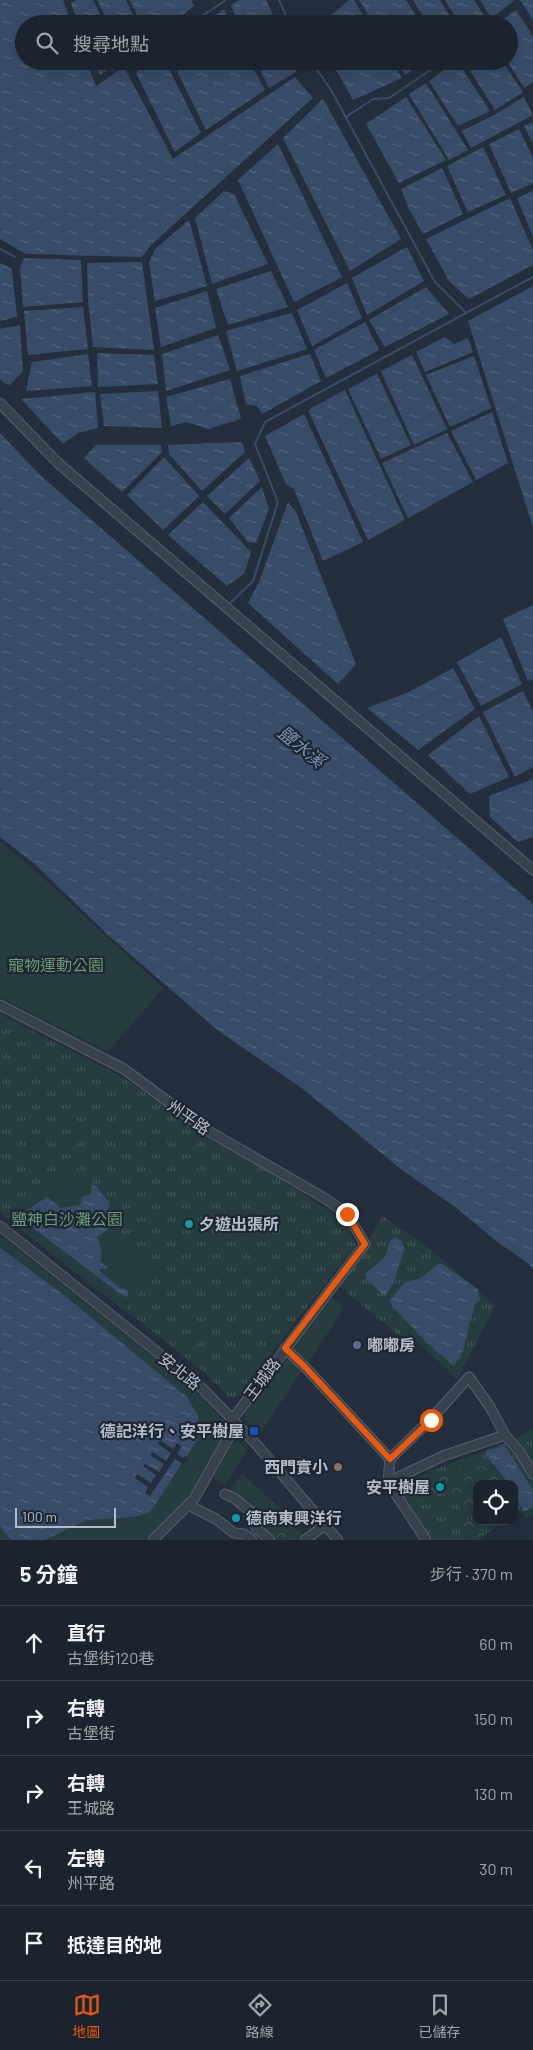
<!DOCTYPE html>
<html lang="zh-TW">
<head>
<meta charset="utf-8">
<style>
	:root { --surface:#1b232e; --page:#282f3a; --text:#f1f3f6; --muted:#a0a4aa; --line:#39404a; --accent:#ea580c }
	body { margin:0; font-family:Barlow,"Noto Sans TC",sans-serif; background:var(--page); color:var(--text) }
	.controls { position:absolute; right:15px; bottom:15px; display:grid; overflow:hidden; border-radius:10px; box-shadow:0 5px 20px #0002 }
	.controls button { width:45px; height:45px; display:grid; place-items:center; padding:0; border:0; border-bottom:1px solid var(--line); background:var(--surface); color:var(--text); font:25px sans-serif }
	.scale { position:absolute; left:15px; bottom:12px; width:101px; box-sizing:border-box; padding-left:5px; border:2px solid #b4bcc9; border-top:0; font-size:14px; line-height:18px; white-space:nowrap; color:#b4bcc9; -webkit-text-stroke:4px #1d2633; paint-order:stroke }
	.stop { position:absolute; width:15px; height:15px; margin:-11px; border:4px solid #ea580c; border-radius:50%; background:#fff }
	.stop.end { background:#ea580c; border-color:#fff; box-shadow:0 1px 5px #0008 }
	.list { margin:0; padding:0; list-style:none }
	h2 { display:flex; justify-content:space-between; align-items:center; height:65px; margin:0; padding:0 20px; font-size:21px }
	h2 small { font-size:16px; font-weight:400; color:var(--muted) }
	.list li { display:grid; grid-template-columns:32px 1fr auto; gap:15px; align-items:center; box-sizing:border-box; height:75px; padding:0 20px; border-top:1px solid var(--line) }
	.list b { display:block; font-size:19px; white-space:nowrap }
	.list p { margin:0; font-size:16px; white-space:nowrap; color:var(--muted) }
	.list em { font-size:16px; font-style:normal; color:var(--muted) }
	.icon { flex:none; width:28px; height:28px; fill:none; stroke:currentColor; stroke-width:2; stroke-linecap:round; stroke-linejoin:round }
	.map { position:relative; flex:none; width:533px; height:1540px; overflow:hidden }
	.search { position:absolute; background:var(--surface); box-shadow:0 5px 20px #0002; left:15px; right:15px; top:15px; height:55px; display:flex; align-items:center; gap:12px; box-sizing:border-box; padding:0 18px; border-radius:28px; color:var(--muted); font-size:19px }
	.sheet { height:440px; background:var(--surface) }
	nav { display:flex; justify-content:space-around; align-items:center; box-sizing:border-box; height:70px; border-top:1px solid var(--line); background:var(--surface); font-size:14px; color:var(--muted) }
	nav a { display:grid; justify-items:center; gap:2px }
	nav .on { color:var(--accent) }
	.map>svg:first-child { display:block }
	.grass { fill:url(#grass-tufts) }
	.forest { fill:url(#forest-crowns) }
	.park { fill:#263c3f }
	.water { fill:url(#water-ripples) }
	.pier { fill:#242f3e }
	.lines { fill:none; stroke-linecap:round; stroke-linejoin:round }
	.stream { stroke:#394c67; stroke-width:2 }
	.minor-casing { stroke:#565f6c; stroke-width:11 }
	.minor { stroke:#38414e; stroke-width:9 }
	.route { stroke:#ea580c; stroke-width:6 }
	.culture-dot { fill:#0f9aa8; stroke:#1d2633; stroke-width:2 }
	.service-dot { fill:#5c6f8a; stroke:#1d2633; stroke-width:2 }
	.transit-dot { fill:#1a4fb4; stroke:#1d2633; stroke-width:2 }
	.education-dot { fill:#8d6e63; stroke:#1d2633; stroke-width:2 }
	.labels { text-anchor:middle; stroke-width:4.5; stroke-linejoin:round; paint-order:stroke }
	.park-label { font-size:16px; fill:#6b9a76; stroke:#1d2633 }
	.street-label { font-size:16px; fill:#b4bcc9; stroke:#1d2633 }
	.poi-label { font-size:16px; font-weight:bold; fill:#b4bcc9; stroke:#1d2633; text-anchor:start }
	.water-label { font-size:18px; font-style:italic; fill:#7c92b1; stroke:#1d2633 }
</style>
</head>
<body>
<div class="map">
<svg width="533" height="1540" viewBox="0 0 533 1540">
	<defs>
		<pattern id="grass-tufts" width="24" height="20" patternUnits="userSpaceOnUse" patternTransform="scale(1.25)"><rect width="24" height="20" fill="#263c3f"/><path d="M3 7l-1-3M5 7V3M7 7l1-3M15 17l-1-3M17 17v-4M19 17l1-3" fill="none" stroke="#435659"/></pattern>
		<pattern id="forest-crowns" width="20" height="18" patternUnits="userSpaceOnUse" patternTransform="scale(1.25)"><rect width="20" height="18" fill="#263c3f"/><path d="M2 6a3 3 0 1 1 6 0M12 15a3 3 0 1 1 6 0" fill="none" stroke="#435659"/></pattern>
		<pattern id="water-ripples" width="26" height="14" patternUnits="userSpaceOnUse" patternTransform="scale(1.25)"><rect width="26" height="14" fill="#394c67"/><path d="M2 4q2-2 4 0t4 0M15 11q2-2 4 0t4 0" fill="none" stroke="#53647b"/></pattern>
	</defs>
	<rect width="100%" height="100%" fill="#242f3e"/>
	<g class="grass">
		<path d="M0,1014l120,62 223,144 13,25 -119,152h-9l-24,-25 -204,-161z"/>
		<path d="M383,1216l51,36 61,54 -38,73 -44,-42 -10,2 -63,-52z"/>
		<path d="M533,1429v86l-8,3 -4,-7 -7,4v-31h-37v37h28l-27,19h-47l-29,-50 2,-7c42,-22 89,-30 129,-54z"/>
	</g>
	<g class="forest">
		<path d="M466,1466l31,1 12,17h-32v33l-3,1 -31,-25 -8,1 -8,-11z"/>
		<path d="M272,1501l24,22 2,6 5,5 -7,6h-22l-18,-16v-5z"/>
		<path d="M474,1519l11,16 -7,5h-20l6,-10 -4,-7z"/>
	</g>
	<g class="park">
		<path d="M0,842l32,26 131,120 -55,64 -108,-55z"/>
		<path d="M72,1177l19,1c8,18 10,41 23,57 9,11 22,19 33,28v20l-22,28 -122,-95 34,-26z"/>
		<path d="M0,1235l201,160 22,25 1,20 -23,39 -18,27 -37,34h-146z"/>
		<path d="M334,1299l8,6 1,5 -82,122 -4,1 -12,-14v-7l85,-111z"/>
		<path d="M238,1440l9,10 -23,36 -10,-8 1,-4 18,-32z"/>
		<path d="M242,1474l30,27 -16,18 -4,-10 -22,-19z"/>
	</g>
	<g class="water">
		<path d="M0,0h63l9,24h-48v37h62l10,25 28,-19 49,92 122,-82 18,21 -162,147 -9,12 -116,-3 -26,-15z"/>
		<path d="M77,0h16l12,24h-27l-7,-21z"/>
		<path d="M97,0h29l11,24h-28z"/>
		<path d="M130,0h61l3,6 -23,18h-30z"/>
		<path d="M239,0h27l11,24h-38l-8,-18z"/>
		<path d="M349,0h5l14,24h-47z"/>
		<path d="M359,0h47l15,24h-47z"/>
		<path d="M413,0h27l15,24h-27z"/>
		<path d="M445,0h29l13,20 -5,4h-22z"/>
		<path d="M480,0h33l1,1 -23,17z"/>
		<path d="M520,0h13v20z"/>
		<path d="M224,9l7,15h-27z"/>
		<path d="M516,10l17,26v46l-9,6 -17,-27h2v-37h-13z"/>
		<path d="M92,61h29l-21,14z"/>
		<path d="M146,61h19l36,72 -26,19 -39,-79z"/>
		<path d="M172,61h77l16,29 -59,40z"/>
		<path d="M256,61h41l-1,11 -27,16z"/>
		<path d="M331,61h61l10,17 -49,22z"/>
		<path d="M397,61h28l-20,14z"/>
		<path d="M457,61l33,50 -32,15 -29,-45z"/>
		<path d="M464,61h38l21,31 -28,18z"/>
		<path d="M426,83l42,67 -19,10 -40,-66z"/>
		<path d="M406,97l40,63 -47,23 -33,-59z"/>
		<path d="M524,97l9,18 -62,33 -9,-17 32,-16z"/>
		<path d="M323,99l78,140 -51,32 -67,-133z"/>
		<path d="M533,122v22l-9,-18z"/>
		<path d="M519,129l14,29v25l-22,10 -22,-49z"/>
		<path d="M278,144l64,133 -48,25 -56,-122z"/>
		<path d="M483,147l23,48 -38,17 -21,-46z"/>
		<path d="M442,168l21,46 -40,20 -14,-25 -8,-20z"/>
		<path d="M224,191l10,3 34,70 -56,20 -17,-66z"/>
		<path d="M533,191v45l-16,-38z"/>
		<path d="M510,198l23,52v15l-64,34 -20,-18 -23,-42z"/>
		<path d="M189,220l18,66 -52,15 -6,-38 6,-14z"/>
		<path d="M407,247l17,34 -57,34 -15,-37z"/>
		<path d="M24,258l57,2 2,42 -60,5 -3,-39z"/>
		<path d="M142,262l12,88 -61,-3 -5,-48 -1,-36z"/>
		<path d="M0,263l12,6 5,48 -17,4z"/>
		<path d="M271,271l17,36 -60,18 -12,-36z"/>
		<path d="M347,283l15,35 -50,28 -15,-36z"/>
		<path d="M533,286v241l-65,-206z"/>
		<path d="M426,287l23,27 -64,33 -16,-27z"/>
		<path d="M207,291l9,37 -55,19 -6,-39z"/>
		<path d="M83,307l5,42 -60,6 -4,-44z"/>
		<path d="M292,313l15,36 -70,22 -11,-40z"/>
		<path d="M365,322l14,28 -53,28 -12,-28z"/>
		<path d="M20,325l3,46 -13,14 -6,-2 -4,-4v-50z"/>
		<path d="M218,335l12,35 -64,21 -4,-37z"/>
		<path d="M445,337l9,7 14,-6 5,14 -48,20 -9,-20z"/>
		<path d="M97,353l57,2 4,29 -60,3z"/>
		<path d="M88,354l4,32 -66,5 6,-29z"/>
		<path d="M310,354l11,27 -59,33 -5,-8 -11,-2 -6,-28z"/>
		<path d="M412,355l35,74 -33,16 -33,-74z"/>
		<path d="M474,356l17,52 -41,19 -24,-52z"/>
		<path d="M377,374l34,71 -30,14 -33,-70z"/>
		<path d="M230,379l11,40 -33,10 -22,-7 -15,4 -5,-29z"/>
		<path d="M345,390l60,130 -37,20 -60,-130z"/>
		<path d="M158,391l4,37 -58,-2 -4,-32z"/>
		<path d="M95,392l3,36 -20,5 -15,11 -42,-45z"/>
		<path d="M492,412l16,51 -32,17 -25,-49z"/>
		<path d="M304,414l59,128 -40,19 -29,-72 -8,-5 -21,-48z"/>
		<path d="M0,433l40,42 493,429v366l-4,-6 -33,-23 -38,-32 -56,-39 -99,-81 -83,-57 -110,-95 -75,-73 -35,-27z"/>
		<path d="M447,433l26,49 -65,36 -26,-55z"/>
		<path d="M242,442l3,10 -43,39 -33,-37 -1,-9z"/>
		<path d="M96,445h65l1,7 -40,40 -38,-34z"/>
		<path d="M164,457l35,39 -36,34 -36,-35z"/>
		<path d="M249,458l11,23 -35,33 -18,-18z"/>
		<path d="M262,487l7,22 -13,34 -8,-1 -19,-24z"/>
		<path d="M203,502l48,50 -7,22 -17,12 -59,-51z"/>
		<path d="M288,502l8,10 60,152 -18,20 -90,-81 11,-21z"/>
		<path d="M533,605v74l-5,2 -25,-62z"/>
		<path d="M501,637l21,47 -41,22 -24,-44z"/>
		<path d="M453,668l22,41 -57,41 -51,-42 40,-15z"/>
		<path d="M523,691l10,21v55l-18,10 -32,-65z"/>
		<path d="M479,716l30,61 -39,17 -42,-39z"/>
		<path d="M533,779v58l-15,5 -28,-25 -1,-21z"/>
		<path d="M92,1185l5,1 2,5 11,11 -4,14 -4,4 3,5 5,-3 2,4 -15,11 5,14 -2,11 8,5 -3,3 -4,-2 -1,3 21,18 3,-1 4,4 1,5 -6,-1 -102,-77v-5l26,-17 14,11 19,-3 2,-8 9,-3z"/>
		<path d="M395,1237l6,4 4,7c-7,16 -9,36 -20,48l-18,-16 -2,-6 20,-17 5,-16z"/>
		<path d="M0,1248l64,47 123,102 11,19 1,12 -2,12 -46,71 -3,2 -15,4 -47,3 -41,20h-34l-11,-14z"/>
		<path d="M438,1264h4l36,25 2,11 -5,3 -12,48 -9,15 -26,-22 -36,-38 -2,-6 15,-18 16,-4z"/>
		<path d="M505,1446l28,44v17l-9,5 -10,-18v-10h-5l-23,-29 1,-5z"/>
	</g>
	<path class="pier" d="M160,1440l13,9 4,-6 5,4 -5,7 6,4 2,-2 4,2 -4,7 -10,-6 -25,37 -5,-3 3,-6 -13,-9 2,-4 14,9 5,-8 -13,-9 2,-2 14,8 5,-8 -14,-9 2,-3 14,9 5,-8 -13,-9z"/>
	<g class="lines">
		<g class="stream">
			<path d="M279,0l11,24"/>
			<path d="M190,24l36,-24"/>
			<path d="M311,61l20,29 104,192 31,31 67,-36"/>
			<path d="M134,64l4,-3"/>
			<path d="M346,117l27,-18 16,-1 55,-37"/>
			<path d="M0,249l15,8"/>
			<path d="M230,603l23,-22 25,-79 -23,-58 10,-22 201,-109"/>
		</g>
		<g class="minor-casing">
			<g id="minor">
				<path d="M0,403l58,60 475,407"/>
				<path d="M0,1005l124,64 81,60 121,70 21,15 18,30 -133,176 -2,15 -36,64 -41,41"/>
				<path d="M0,1226l202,162 54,56 82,96"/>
				<path d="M285,1348l21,20 84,91 -2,23 38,58"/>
				<path d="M390,1459l41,-40 38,-42 21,30 15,28 14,16 14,23"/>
				<path d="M388,1482l55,-26 62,-21"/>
				<path d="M225,1494l9,4 16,13 6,17 14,12"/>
				<path d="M188,1505l28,14 18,14 10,1 8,6"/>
				<path d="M305,1540l20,-15"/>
			</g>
		</g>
		<use href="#minor" class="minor"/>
	</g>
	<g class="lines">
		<path class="route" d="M347,1214l18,30 -80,104 21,20 84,91 41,-39"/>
	</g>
	<g class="culture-dot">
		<circle cx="189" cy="1224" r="5"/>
		<circle cx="440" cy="1487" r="5"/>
		<circle cx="236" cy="1518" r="5"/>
	</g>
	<circle class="service-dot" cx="357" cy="1345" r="5"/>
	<rect class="transit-dot" x="249" y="1426" width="10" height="10" rx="2.5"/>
	<circle class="education-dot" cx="338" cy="1467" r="5"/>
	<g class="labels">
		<g class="park-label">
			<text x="56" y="971">寵物運動公園</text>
			<text x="67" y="1225">鹽神白沙灘公園</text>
		</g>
		<g class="street-label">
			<text transform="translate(189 1117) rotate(35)" y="6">州平路</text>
			<text transform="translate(180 1371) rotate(39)" y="6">安北路</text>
			<text transform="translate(262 1379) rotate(-53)" y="6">王城路</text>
		</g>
		<g class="poi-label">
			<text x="199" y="1230">夕遊出張所</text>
			<text x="367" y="1351">嘟嘟房</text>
			<text x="244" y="1437" text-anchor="end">德記洋行、安平樹屋</text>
			<text x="328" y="1473" text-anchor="end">西門實小</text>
			<text x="430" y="1493" text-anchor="end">安平樹屋</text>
			<text x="246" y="1524">德商東興洋行</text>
		</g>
		<g class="water-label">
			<text transform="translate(301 747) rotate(39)" y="6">鹽水溪</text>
		</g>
	</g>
</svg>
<div class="controls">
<button><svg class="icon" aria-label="locate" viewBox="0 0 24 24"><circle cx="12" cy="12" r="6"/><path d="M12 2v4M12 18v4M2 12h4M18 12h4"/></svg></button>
</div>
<div class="scale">100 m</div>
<div class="stop" style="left:431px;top:1420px"></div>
<div class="stop end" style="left:347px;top:1214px"></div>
<div class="search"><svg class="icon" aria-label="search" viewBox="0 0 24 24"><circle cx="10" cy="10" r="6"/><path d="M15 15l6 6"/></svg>搜尋地點</div>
</div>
<section class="sheet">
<h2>5 分鐘<small>步行 · 370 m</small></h2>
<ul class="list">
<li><svg class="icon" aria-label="ahead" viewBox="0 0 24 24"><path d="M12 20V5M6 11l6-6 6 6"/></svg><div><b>直行</b><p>古堡街120巷</p></div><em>60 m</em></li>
<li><svg class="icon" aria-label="right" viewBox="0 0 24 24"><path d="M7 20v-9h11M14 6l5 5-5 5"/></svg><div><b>右轉</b><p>古堡街</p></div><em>150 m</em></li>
<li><svg class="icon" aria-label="right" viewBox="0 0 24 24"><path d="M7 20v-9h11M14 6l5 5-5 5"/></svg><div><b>右轉</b><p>王城路</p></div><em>130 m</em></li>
<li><svg class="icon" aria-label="left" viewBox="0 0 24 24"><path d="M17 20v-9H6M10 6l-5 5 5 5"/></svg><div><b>左轉</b><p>州平路</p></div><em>30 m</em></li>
<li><svg class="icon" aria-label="arrive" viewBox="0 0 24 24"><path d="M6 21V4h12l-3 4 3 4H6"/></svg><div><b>抵達目的地</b></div></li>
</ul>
</section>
<nav>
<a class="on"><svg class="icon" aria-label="map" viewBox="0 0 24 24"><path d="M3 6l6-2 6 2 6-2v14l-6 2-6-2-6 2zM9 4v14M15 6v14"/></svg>地圖</a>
<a><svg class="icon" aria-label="directions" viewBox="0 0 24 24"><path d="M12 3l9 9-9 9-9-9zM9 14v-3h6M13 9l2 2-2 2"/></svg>路線</a>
<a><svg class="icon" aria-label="saved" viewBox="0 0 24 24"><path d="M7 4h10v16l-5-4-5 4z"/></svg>已儲存</a>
</nav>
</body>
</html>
